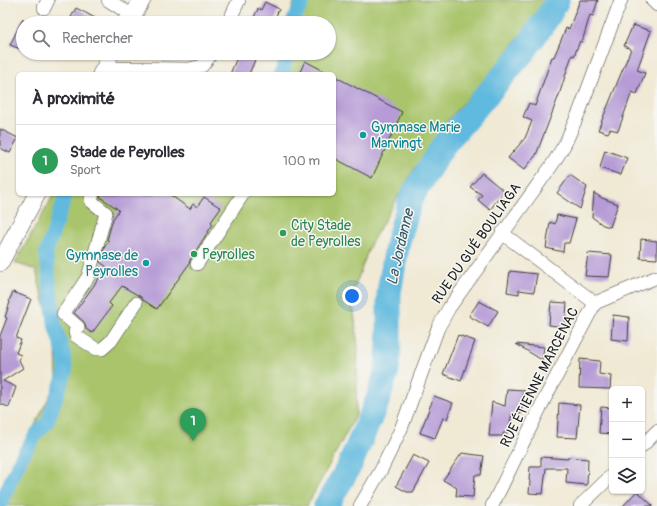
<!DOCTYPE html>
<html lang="fr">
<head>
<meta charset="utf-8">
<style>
	:root { --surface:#fff; --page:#f2f2f3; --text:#2b2b33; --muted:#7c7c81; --line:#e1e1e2; --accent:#0b8043 }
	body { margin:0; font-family:Pangolin,sans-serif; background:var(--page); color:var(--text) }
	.controls { position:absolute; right:12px; bottom:12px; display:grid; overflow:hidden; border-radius:6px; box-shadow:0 1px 3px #0004 }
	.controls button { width:36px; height:36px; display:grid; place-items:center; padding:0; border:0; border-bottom:1px solid var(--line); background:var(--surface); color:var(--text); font:20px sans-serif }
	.you { position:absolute; left:352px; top:296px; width:14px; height:14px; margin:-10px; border:3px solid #fff; border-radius:50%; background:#1a73e8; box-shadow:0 0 0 6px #1a73e833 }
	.badge { display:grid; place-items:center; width:26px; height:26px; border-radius:50%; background:var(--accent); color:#fff; font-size:13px; font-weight:700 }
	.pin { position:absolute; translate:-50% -33px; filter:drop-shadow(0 1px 2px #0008) }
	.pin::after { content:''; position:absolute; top:21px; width:14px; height:12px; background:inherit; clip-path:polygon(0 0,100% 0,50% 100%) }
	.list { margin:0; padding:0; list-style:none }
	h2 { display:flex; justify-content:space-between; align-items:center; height:52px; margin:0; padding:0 16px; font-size:17px }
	h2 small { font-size:13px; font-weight:400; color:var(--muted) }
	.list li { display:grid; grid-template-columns:26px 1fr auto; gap:12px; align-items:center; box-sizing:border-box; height:72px; padding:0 16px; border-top:1px solid var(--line) }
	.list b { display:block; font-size:15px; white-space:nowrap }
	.list p { margin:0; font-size:13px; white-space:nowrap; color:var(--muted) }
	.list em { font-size:13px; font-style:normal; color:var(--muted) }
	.icon { flex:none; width:22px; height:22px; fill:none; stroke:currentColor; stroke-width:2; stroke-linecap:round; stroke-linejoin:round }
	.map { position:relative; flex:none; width:657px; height:506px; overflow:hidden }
	.search { position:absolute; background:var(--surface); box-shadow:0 1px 3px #0004; left:16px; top:16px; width:320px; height:44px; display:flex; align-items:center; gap:10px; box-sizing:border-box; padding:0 14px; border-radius:22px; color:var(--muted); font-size:15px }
	.panel { position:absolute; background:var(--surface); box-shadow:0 1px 3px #0004; left:16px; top:72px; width:320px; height:124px; border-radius:6px }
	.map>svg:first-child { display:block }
	.green { fill:#a9c46a; stroke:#627043 }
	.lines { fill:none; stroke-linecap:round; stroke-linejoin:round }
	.canal { stroke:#60b9de; stroke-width:14 }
	.river { stroke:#60b9de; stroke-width:25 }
	.building { fill:#b69bd6 }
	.minor-casing { stroke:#3c3b38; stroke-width:14 }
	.major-casing { stroke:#3c3b38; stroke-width:18 }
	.minor { stroke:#fff; stroke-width:13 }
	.major { stroke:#fff; stroke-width:17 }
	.culture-dot { fill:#0f9aa8; stroke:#f6f6f2; stroke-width:1.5 }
	.leisure-dot { fill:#2e9e5b; stroke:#f6f6f2; stroke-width:1.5 }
	.labels { text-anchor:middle; stroke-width:3; stroke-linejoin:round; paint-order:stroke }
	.culture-label { font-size:14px; fill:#0d838f; stroke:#f6f6f2; text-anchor:start }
	.leisure-label { font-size:14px; fill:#27864d; stroke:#f6f6f2; text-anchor:start }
	.street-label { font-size:14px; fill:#1c1c1c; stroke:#f6f6f2 }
	.water-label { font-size:15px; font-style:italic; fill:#375b6a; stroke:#f6f6f2 }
</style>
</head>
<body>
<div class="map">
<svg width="657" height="506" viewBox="0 0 657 506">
	<rect width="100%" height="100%" fill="#f6f6f2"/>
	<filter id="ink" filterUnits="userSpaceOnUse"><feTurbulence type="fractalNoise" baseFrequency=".025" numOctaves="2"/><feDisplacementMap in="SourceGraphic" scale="8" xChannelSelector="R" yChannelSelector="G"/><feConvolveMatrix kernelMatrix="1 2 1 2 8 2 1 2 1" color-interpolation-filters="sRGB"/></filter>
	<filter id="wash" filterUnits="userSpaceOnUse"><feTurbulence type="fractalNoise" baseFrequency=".012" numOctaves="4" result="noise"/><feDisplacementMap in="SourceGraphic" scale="16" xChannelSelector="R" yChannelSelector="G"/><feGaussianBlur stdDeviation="0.9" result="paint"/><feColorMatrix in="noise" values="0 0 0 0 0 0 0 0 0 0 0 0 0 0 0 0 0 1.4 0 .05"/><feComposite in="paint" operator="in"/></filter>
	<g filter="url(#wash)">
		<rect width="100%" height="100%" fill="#f0e9d4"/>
		<path class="green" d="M295,0h249l-2,6 -45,60 -54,59 -32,49 -41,71 -18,50 6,52 -2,68 -49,91h-307v-11l57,-114 -1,-36 -16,-58 -4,-17 -21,-7 39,-69h280v-120h-61l5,-6 2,-15h49v-30h-42z"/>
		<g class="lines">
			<g class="canal">
				<path d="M292,23l12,-23"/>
				<path d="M282,74l4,-15 -1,-6"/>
				<path d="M0,505l21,-47 16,-25 10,-10 19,-53 -3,-19 -8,-25 -9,-73 20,-59"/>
			</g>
			<path class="river" d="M326,506l24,-41 28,-66 9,-29 2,-24v-54l9,-51 13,-43 31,-51 82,-96 25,-36 8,-15"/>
		</g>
		<g id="blocks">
			<g class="building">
				<path d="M580,0h18l-5,16 -3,-1 -8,27 -2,-1 -6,15 -2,-1 -13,40 -23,60 -12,15 -16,-12 17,-20 7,-17 -9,-4 6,-14 6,3 17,-49h2l12,-29 3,1z"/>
				<path d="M265,2l14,7 -6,14h-22l7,-14 3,1z"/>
				<path d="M76,8l8,4 20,11h-36z"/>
				<path d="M23,18v32l-13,-5z"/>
				<path d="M633,25l18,6 -14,39 8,3 -8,21 -5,-2 -14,39 -8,-2 -2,4 -10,-3 33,-81 -7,-3z"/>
				<path d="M239,53h19l-9,21h-19z"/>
				<path d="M305,61l25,13h-31z"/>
				<path d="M334,76l68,36 -30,66 -38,-20z"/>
				<path d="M0,129l18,9 -8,15 -10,-5z"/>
				<path d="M605,150l22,8 -6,17 -21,-7z"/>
				<path d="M482,173l22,18 -14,19 -12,-10 4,-5 -12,-8z"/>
				<path d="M570,175l17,12 -7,22 -23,-16z"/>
				<path d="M594,193l8,5 16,6 -8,23 -7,-2 -11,-8z"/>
				<path d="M101,194h68l21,15 3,-5 4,3 7,-10 17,11 -10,14 2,2 -23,36 -1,4 -32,45 -14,-9 -2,-3 -19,-11 -13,17 3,3 -20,27 -6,-4 -1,-5 -2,-3 -9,-8 33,-46 -7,-5 5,-16 4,-5 -2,-1 6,-21 6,-9 -19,-13z"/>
				<path d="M557,215l19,4 -7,24h-5l-1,9 -17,-4 4,-26 5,2z"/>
				<path d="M641,239l16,2v18l-17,-1z"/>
				<path d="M588,253l24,2 -3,22 -24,-1z"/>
				<path d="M510,271l27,3 -3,18 -15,-2v4l-12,-2z"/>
				<path d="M13,292l18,7 -15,39 5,2 -5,13 5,2 -2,5 4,8 -20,13 13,6 -7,20 -9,-3v-68l7,-18 -2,-1 5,-15 -1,-1z"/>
				<path d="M479,301l19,10 -10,16 -19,-11z"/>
				<path d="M551,302l16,1 -2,24 -16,-2z"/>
				<path d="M613,315l16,2 -1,24 -17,-2z"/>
				<path d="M458,335l17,6 -14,40 -18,-7z"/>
				<path d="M516,344l28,3 -2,13z"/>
				<path d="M580,359l20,2 -1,13 12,2 -1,13 -31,-1z"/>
				<path d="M507,389l17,1 -3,24 -9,-1 -4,20h-5v3h-14l3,-34 13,4z"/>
				<path d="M434,396l19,7 -6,16 -4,-1 -8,20 -15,-5z"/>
				<path d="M559,403l21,2 -3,33 -20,-1z"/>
				<path d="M601,407l11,1v26l-13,-1z"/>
				<path d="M462,453l22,3 -3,19h-6l-2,22 -17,-1 1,-8 -14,-8z"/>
				<path d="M413,455l16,8 -16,29h-6l-11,-6z"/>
				<path d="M541,457l27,2v-2l20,2 -1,26 -21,-2 1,-15h-21l-3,26 -14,-1 1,-12 -1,-1 1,-13h11z"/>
				<path d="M637,491l16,15h-30z"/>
			</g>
		</g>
	</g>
	<g filter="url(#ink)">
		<use href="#blocks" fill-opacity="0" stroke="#3c3b38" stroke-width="1"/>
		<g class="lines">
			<g class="minor-casing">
				<g id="minor">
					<path d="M108,0l25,16"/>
					<path d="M652,0l5,5"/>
					<path d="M44,8l4,-8"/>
					<path d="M228,23l11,-23"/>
					<path d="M105,68l84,1 13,-3 10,-13"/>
					<path d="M93,194l-2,4v3l15,12 -18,64 -25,37 15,13 -3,5 1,4 20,13h6l9,-8 25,-38"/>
					<path d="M197,264l46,-70"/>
					<path d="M595,303l62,-26"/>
					<path d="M642,446l15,-15"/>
					<path d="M360,506l21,-36 20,-41 37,-101 11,-20 103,-143 13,-21 15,-34 41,-110"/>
					<path d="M492,506l52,-106 51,-97 -93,-70"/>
					<path d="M580,506l32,-31"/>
				</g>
			</g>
			<g class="major-casing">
				<g id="major">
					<path d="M124,23l8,-6 10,-17"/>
					<path d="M101,74l7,-12 1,-9"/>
					<path d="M0,263l37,-69"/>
				</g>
			</g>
			<use href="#minor" class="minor"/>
			<use href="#major" class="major"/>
		</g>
	</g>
	<g class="culture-dot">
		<circle cx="363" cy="135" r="4"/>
		<circle cx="146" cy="263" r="4"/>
	</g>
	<g class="leisure-dot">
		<circle cx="283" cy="233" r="4"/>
		<circle cx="194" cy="254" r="4"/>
	</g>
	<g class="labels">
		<g class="culture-label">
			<text x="371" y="132">Gymnase Marie<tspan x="371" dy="16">Marvingt</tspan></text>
			<text x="138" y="260" text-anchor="end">Gymnase de<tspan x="138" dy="16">Peyrolles</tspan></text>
		</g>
		<g class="leisure-label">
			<text x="291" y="230">City Stade<tspan x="291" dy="16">de Peyrolles</tspan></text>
			<text x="202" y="259">Peyrolles</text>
		</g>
		<g class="street-label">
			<text transform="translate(476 243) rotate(-55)" y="5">RUE DU GUÉ BOULIAGA</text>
			<text transform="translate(539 377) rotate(-63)" y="5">RUE ÉTIENNE MARCENAC</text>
		</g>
		<g class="water-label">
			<text transform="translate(400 247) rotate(-77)" y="5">La Jordanne</text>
		</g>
	</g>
</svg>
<div class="controls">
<button>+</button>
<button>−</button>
<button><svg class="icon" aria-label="layers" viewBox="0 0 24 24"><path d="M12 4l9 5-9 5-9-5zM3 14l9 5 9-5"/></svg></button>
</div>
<div class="you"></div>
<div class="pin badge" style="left:193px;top:441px;background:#2e9e5b">1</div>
<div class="search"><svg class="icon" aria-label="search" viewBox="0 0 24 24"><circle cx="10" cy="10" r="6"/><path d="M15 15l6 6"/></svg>Rechercher</div>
<section class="panel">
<h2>À proximité<small></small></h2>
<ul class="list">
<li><span class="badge" style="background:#2e9e5b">1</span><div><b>Stade de Peyrolles</b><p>Sport</p></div><em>100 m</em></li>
</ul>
</section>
</div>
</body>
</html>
